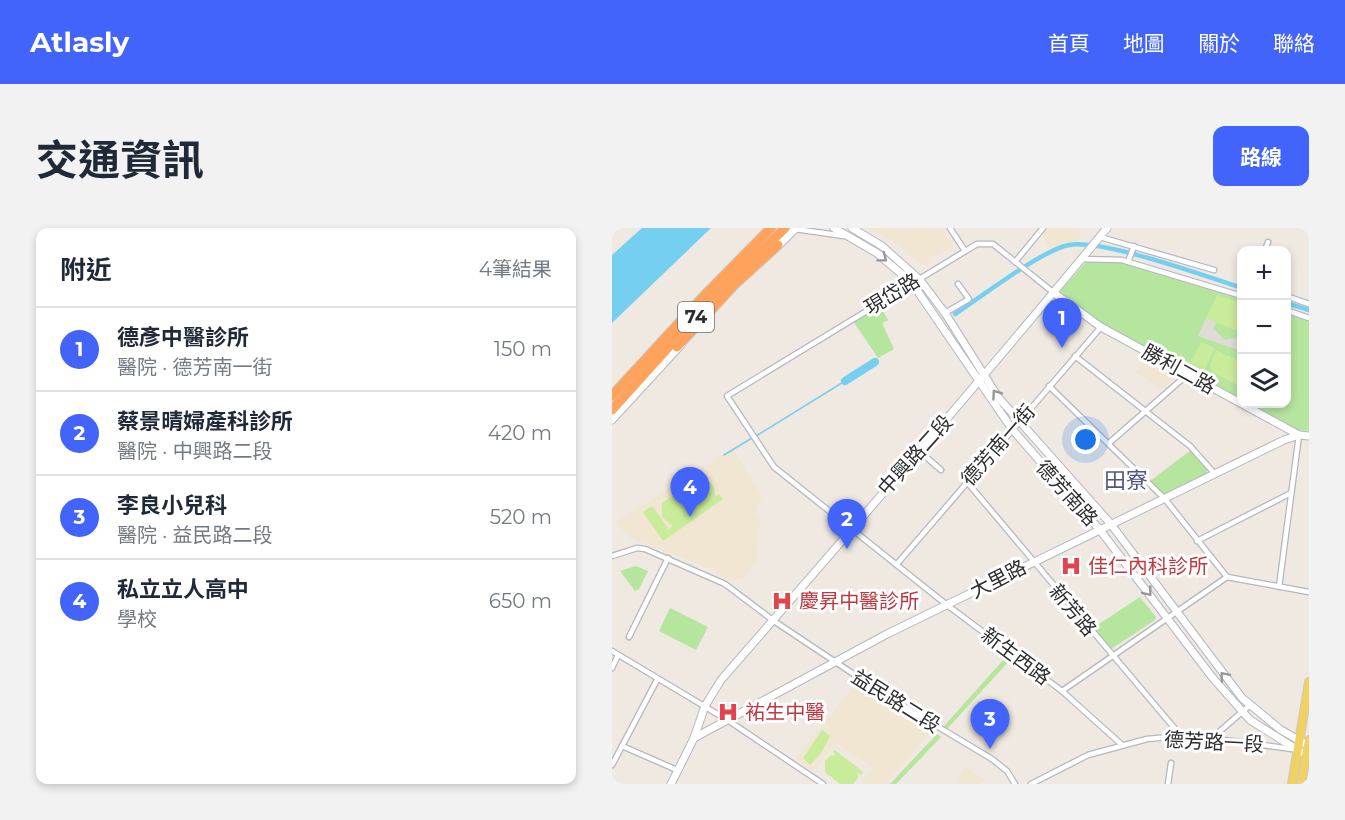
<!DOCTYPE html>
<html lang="zh-TW">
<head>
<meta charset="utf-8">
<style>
	:root { --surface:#fff; --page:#f2f2f3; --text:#1f2937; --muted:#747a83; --line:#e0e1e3; --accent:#4264fb }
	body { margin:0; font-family:Montserrat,"Noto Sans TC",sans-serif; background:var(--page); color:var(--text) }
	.controls { position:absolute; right:18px; top:18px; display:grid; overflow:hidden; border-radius:12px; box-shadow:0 3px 9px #0003 }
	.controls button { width:54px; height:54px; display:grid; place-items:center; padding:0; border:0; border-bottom:2px solid var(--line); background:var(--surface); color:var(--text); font:30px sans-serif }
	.you { position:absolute; left:474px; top:212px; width:21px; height:21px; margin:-15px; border:4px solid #fff; border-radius:50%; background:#1a73e8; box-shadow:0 0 0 9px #1a73e833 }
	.badge { display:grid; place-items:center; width:39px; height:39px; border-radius:50%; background:var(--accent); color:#fff; font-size:20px; font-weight:700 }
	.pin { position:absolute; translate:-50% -50px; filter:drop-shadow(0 2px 3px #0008) }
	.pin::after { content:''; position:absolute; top:32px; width:21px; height:18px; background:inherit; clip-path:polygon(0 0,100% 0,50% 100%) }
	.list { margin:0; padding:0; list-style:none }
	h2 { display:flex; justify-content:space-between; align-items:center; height:78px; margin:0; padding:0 24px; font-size:26px }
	h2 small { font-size:20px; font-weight:400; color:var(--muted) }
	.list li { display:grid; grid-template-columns:39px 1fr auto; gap:18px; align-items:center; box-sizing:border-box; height:84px; padding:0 24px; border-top:2px solid var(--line) }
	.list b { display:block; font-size:22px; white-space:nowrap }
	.list p { margin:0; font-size:20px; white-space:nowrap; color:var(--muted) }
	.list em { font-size:20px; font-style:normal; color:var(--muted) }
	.icon { flex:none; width:33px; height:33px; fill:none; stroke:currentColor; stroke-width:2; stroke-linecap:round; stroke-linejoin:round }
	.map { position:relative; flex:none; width:697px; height:556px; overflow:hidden; border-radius:12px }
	header { display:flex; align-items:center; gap:36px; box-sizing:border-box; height:84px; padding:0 30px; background:var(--accent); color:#fff }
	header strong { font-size:28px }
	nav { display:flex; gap:33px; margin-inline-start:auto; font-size:21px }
	.intro { display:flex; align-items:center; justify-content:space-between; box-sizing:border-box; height:144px; padding:0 36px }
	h1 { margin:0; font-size:42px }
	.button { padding:15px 27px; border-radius:12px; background:var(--accent); color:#fff; font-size:21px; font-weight:700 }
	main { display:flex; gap:36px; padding:0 36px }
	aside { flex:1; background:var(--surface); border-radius:12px; box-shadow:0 3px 9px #0003 }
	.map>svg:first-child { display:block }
	.education { fill:#f0e6d1 }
	.green { fill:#b6e59e }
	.pitch { fill:#c9ec9a }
	.plaza { fill:#dfdcd8 }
	.water { fill:#75cff0 }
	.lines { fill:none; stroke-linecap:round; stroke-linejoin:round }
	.stream { stroke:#75cff0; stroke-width:1.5 }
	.canal { stroke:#75cff0; stroke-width:4.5 }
	.river { stroke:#75cff0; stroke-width:8 }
	.street-casing { stroke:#b4b7c1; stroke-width:7 }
	.secondary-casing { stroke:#b4b7c1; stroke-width:9 }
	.primary-casing { stroke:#c9c9c9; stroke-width:10 }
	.highway-casing { stroke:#c9c9c9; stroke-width:11 }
	.street { stroke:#fff; stroke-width:4.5 }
	.secondary { stroke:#fff; stroke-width:7 }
	.primary { stroke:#f2d163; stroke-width:8 }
	.highway { stroke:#ffa35c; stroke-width:9 }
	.oneway { stroke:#969696 }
	.labels { text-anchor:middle; stroke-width:6; stroke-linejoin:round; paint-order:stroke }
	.shield { fill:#fff; stroke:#6d6d6d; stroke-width:1.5 }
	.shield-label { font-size:18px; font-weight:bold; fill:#2e2e2e }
	.street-label { font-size:20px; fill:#2e2e2e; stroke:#fff }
	.health-label { font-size:20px; fill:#be3a42; stroke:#fff; text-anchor:start }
	.quarter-label { font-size:22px; fill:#4d5680; stroke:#fff }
</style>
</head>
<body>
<header>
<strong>Atlasly</strong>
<nav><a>首頁</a><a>地圖</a><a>關於</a><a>聯絡</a></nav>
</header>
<div class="intro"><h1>交通資訊</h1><a class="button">路線</a></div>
<main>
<aside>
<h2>附近<small>4筆結果</small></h2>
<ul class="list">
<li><span class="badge">1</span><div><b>德彥中醫診所</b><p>醫院 · 德芳南一街</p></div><em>150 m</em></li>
<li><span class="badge">2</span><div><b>蔡景晴婦產科診所</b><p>醫院 · 中興路二段</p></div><em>420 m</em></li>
<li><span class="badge">3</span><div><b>李良小兒科</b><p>醫院 · 益民路二段</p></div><em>520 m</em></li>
<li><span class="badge">4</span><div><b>私立立人高中</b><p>學校</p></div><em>650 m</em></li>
</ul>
</aside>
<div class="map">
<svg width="697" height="556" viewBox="0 0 697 556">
	<rect width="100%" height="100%" fill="#efe9e1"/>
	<g class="education">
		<path d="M257,0h74l11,20 -26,10 1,4 -5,3 -37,-28z"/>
		<path d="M435,0h32l1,16h-15l-15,6 -7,-14z"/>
		<path d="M536,129l32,16 -18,16 -26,-16z"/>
		<path d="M120,221l30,47 -7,18 5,7 -4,41 -14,17 -13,1 -23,-13 -76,-29 -14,-16z"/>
		<path d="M245,455l75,47 -47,54h-25l13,-16 -37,-25 -23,28 -17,-13z"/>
		<path d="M353,539l12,8 8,6 -6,3h-18l-4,-3z"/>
	</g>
	<g class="green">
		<path d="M475,33l34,1 120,37v100l-138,-73 -43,-35z"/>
		<path d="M267,76l9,16 -6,3 12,26 -16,9 -25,-37z"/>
		<path d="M675,85l22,7v111l-11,-1 -49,-26h37z"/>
		<path d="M579,222l17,18 -2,9 -40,21 -16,-17z"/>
		<path d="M24,338l12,5 -9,18 -4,2 -15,-20z"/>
		<path d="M528,369l16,20 -1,3 -44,29 -18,-21z"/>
		<path d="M58,380l38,19 -12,23 -37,-19z"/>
		<path d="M394,429l4,3 -63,69 -3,-3z"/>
		<path d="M325,506l4,3 -45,47h-6z"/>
	</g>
	<g class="pitch">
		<path d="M605,67l24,8v18l-4,10 -31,-13z"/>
		<path d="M589,114l14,6 -10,21 -14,-6z"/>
		<path d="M604,122l25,12v25l-29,-15 -2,-8z"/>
		<path d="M85,251c12,0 19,5 18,18l4,-3 4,5 -60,42 -20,-29 9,-6 16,22 -2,3 7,-5 -11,-9v-14z"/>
		<path d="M210,502l8,6 -9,17 -11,12 -7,-7z"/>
		<path d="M223,522l28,22 -2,3 -3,-2v5l-5,6h-13l-15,-12v-11l6,-6 5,1 -3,-4z"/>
	</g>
	<path class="plaza" d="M594,90l11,5 -4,5 12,12 8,-2 8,2v11l-43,-15z"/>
	<path class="water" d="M30,0h69l-99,95v-68z"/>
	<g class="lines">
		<g class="stream">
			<path d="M144,208l89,-55"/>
			<path d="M112,227l28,-17"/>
		</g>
		<g class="canal">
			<path d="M674,75l23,7"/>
			<path d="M343,86c26,-17 87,-64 114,-69 34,-6 136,31 173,43"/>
		</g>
		<path class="river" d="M233,153l30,-19"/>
		<g class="street-casing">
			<g id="street">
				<path d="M338,0l15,23"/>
				<path d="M183,1l49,7"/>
				<path d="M488,9l114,33"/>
				<path d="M653,22l3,-8"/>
				<path d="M469,31l41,1 120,36"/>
				<path d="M403,34l28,-34"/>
				<path d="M516,34l6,-16"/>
				<path d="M442,65l-61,-49h-16l-250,152 47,71 173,138 115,86 59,53"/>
				<path d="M674,68l23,8"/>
				<path d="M674,82l23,8"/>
				<path d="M333,85l24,-14 -11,-15"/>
				<path d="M463,128l115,90 25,28"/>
				<path d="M437,158l116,113 62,78 82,15"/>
				<path d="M497,215l79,-69"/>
				<path d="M306,222l23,20"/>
				<path d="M355,254l214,254"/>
				<path d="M585,313l94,-48"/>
				<path d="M0,328l25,-8 8,1 80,35 49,37 111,74 107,64 15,12 8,13"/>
				<path d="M285,336l204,-237"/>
				<path d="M667,359l20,-152"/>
				<path d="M17,409l39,-79"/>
				<path d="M0,423l117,70 94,63"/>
				<path d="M0,440l6,-13"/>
				<path d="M450,463l165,-114"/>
				<path d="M600,510l38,-33"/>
				<path d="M10,518l55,24"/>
				<path d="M0,537l45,-85"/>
				<path d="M419,556l57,-29 59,-16 34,-3 28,2 83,11"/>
				<path d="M556,556l3,-21"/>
			</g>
		</g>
		<g class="secondary-casing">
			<g id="secondary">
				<path d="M222,0l43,25 35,30 100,146 88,101 112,147 38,43 51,32"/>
				<path d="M240,0l30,18 38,34 25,33 53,84 112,126 132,175 39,32 28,16"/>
				<path d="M165,19l19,-19"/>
				<path d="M442,65l47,34 198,108"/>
				<path d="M0,192l69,-75"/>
				<path d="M82,510l193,-104 397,-194 15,-5 10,1"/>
				<path d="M59,556l23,-46 11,-32 16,-26c130,-149 260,-299 386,-452"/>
			</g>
		</g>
		<g class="primary-casing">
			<g id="primary">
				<path d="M680,556l17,-102"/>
				<path d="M689,556l8,-44"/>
			</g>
		</g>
		<g class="highway-casing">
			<g id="highway">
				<path d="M65,119l57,-62 44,-40"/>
				<path d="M0,168l91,-99 68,-69"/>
				<path d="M0,182l110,-122 63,-60"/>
			</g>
		</g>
		<use href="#street" class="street"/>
		<use href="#secondary" class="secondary"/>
		<use href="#primary" class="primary"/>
		<use href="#highway" class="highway"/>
	</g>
	<defs><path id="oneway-chevron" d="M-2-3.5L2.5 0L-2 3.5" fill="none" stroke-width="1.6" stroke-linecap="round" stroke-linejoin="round" transform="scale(1.5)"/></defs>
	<g class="oneway">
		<use href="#oneway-chevron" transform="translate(271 30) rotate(37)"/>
		<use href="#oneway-chevron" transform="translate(384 166) rotate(-125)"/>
		<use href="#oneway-chevron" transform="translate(536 364) rotate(52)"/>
		<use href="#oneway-chevron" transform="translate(612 448) rotate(-130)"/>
	</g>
	<defs>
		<g id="hospital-bare" transform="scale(1.62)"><path d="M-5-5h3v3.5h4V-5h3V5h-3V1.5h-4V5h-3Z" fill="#e0444e" stroke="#fff" stroke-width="2.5" paint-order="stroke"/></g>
	</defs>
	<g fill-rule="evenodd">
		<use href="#hospital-bare" x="459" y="338"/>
		<use href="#hospital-bare" x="170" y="373"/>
		<use href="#hospital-bare" x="116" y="484"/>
	</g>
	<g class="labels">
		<rect class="shield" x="66" y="74" width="36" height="30" rx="4.5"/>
		<g class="shield-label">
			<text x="84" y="95">74</text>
		</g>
		<g class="street-label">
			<text transform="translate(280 66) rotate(-31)" y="7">現岱路</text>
			<text transform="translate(567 141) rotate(29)" y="7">勝利二路</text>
			<text transform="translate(386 217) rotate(-49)" y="7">德芳南一街</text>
			<text transform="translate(303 227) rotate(-48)" y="7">中興路二段</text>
			<text transform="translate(455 265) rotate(48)" y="7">德芳南路</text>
			<text transform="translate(386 351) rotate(-27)" y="7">大里路</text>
			<text transform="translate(461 382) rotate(50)" y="7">新芳路</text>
			<text transform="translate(404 428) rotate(37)" y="7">新生西路</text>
			<text transform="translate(284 473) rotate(32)" y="7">益民路二段</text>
			<text transform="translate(602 514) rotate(3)" y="7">德芳路一段</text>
		</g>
		<g class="health-label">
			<text x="476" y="345">佳仁內科診所</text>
			<text x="187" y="380">慶昇中醫診所</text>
			<text x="133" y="491">𧙗生中醫</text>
		</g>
		<g class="quarter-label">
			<text x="514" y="260">田寮</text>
		</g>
	</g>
</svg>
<div class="controls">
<button>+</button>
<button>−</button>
<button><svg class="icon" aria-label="layers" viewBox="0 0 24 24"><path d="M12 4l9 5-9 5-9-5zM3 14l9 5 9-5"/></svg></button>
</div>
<div class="you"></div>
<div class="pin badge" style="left:450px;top:120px">1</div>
<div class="pin badge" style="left:235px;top:321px">2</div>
<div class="pin badge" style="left:378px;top:521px">3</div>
<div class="pin badge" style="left:78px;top:289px">4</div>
</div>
</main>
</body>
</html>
